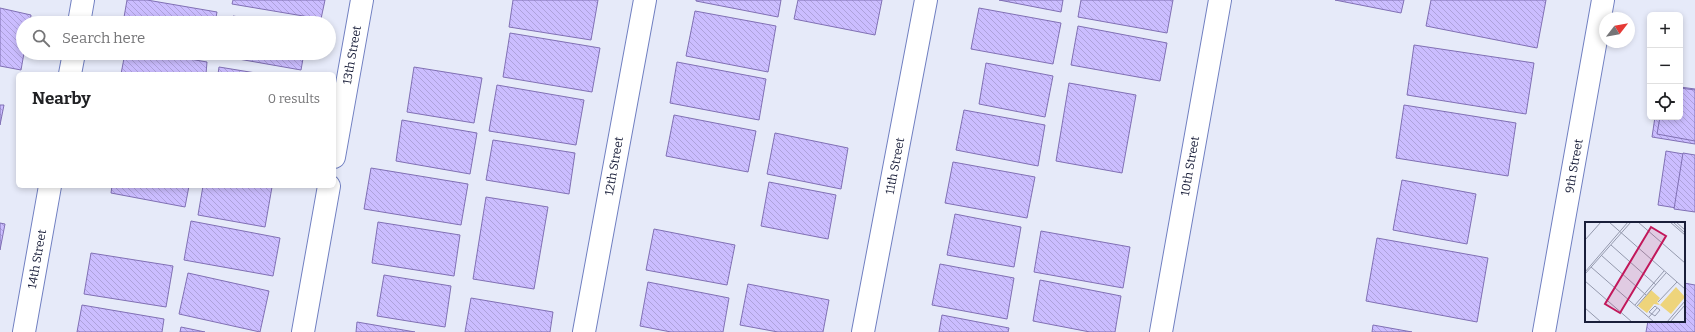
<!DOCTYPE html>
<html lang="en">
<head>
<meta charset="utf-8">
<style>
	:root { --surface:#fff; --page:#f6f6f6; --text:#202124; --muted:#757577; --line:#e0e0e0 }
	body { margin:0; font-family:Bitter,serif; background:var(--page); color:var(--text) }
	.controls { position:absolute; right:12px; top:12px; display:grid; overflow:hidden; border-radius:6px; box-shadow:0 2px 6px #0003 }
	.controls button { width:36px; height:36px; display:grid; place-items:center; padding:0; border:0; border-bottom:1px solid var(--line); background:var(--surface); color:var(--text); font:20px sans-serif }
	.compass { position:absolute; left:1599px; top:12px; width:36px; height:36px; border-radius:50%; background:var(--surface); box-shadow:0 2px 6px #0003; rotate:59deg }
	.list { margin:0; padding:0; list-style:none }
	h2 { display:flex; justify-content:space-between; align-items:center; height:52px; margin:0; padding:0 16px; font-size:17px }
	h2 small { font-size:13px; font-weight:400; color:var(--muted) }
	.icon { flex:none; width:22px; height:22px; fill:none; stroke:currentColor; stroke-width:2; stroke-linecap:round; stroke-linejoin:round }
	.map { position:relative; flex:none; width:1695px; height:332px; overflow:hidden }
	.search { position:absolute; background:var(--surface); box-shadow:0 2px 6px #0003; left:16px; top:16px; width:320px; height:44px; display:flex; align-items:center; gap:10px; box-sizing:border-box; padding:0 14px; border-radius:22px; color:var(--muted); font-size:15px }
	.panel { position:absolute; background:var(--surface); box-shadow:0 2px 6px #0003; left:16px; top:72px; width:320px; height:116px; border-radius:6px }
	.map>svg:first-child { display:block }
	.building { fill:url(#building-back-hatch); stroke:#8070b4 }
	.lines { fill:none; stroke-linecap:round; stroke-linejoin:round }
	.minor-casing { stroke:#707fc1; stroke-width:24 }
	.minor { stroke:#fff; stroke-width:22 }
	.labels { text-anchor:middle; stroke-width:3.5; stroke-linejoin:round; paint-order:stroke }
	.street-label { font-size:12px; fill:#1a1f3a; stroke:#fff }
	.inset-road { fill:none; stroke:#9499ad; stroke-width:1 }
	.view { fill:#c2185b; fill-opacity:0.15; stroke:#c2185b; stroke-width:2 }
	.inset-edge { fill:none; stroke:#1a1f3a; stroke-width:2 }
</style>
</head>
<body>
<div class="map">
<svg width="1695" height="332" viewBox="0 0 1695 332">
	<defs>
		<pattern id="building-back-hatch" width="6" height="6" patternUnits="userSpaceOnUse"><rect width="6" height="6" fill="#cbbdff"/><path d="M-1 5l2 2M0 0l6 6M5-1l2 2" fill="none" stroke="#aea2db"/></pattern>
	</defs>
	<rect width="100%" height="100%" fill="#e6eaf9"/>
	<g class="building">
		<path d="M127,0h20l70,12 -2,11h-92z"/>
		<path d="M233,0h92l-4,19 -89,-15z"/>
		<path d="M513,0h85l-7,40 -82,-13z"/>
		<path d="M696,0h85l-3,17 -82,-16z"/>
		<path d="M798,0h84l-7,35 -81,-16z"/>
		<path d="M999,0h64l-2,12z"/>
		<path d="M1081,0h92l-6,33 -89,-16z"/>
		<path d="M1335,0h69l-3,13z"/>
		<path d="M1431,0h115l-9,48 -111,-22z"/>
		<path d="M0,8l31,7 -1,8h-7l1,30 -3,17 -21,-4z"/>
		<path d="M979,8l82,15 -8,41 -82,-15z"/>
		<path d="M695,11l81,15 -8,46 -82,-16z"/>
		<path d="M233,16l41,7h-42z"/>
		<path d="M1078,26l89,17 -7,38 -89,-16z"/>
		<path d="M510,33l90,15 -8,44 -89,-15z"/>
		<path d="M1414,45l120,18 -8,51 -119,-19z"/>
		<path d="M125,53h30l52,9 -1,12h-85z"/>
		<path d="M227,53h77l-3,17 -74,-13z"/>
		<path d="M677,62l89,17 -7,41 -89,-17z"/>
		<path d="M986,63l67,13 -8,41 -66,-13z"/>
		<path d="M219,67l43,7h-44z"/>
		<path d="M414,67l68,11 -8,45 -67,-11z"/>
		<path d="M1069,83l67,12 -14,78 -66,-12z"/>
		<path d="M497,85l87,15 -8,45 -87,-14z"/>
		<path d="M1680,87l15,2v55l-43,-7 3,-20h25z"/>
		<path d="M1680,88l15,2v51l-38,-7 3,-17h20z"/>
		<path d="M0,105h4l-4,20z"/>
		<path d="M1404,105l112,18 -8,53 -112,-18z"/>
		<path d="M964,110l81,15 -7,41 -82,-16z"/>
		<path d="M674,115l82,16 -8,41 -82,-16z"/>
		<path d="M402,120l75,13 -7,41 -74,-13z"/>
		<path d="M775,133l73,15 -7,41 -74,-15z"/>
		<path d="M493,140l82,13 -6,41 -83,-14z"/>
		<path d="M1666,151l29,5v55l-37,-6z"/>
		<path d="M1683,153l12,2v57l-21,-3z"/>
		<path d="M953,162l82,15 -8,41 -82,-15z"/>
		<path d="M371,168l97,16 -7,41 -97,-16z"/>
		<path d="M1402,180l74,14 -9,50 -74,-14z"/>
		<path d="M769,182l67,13 -8,44 -67,-13z"/>
		<path d="M112,186h77l-4,21 -74,-14z"/>
		<path d="M203,186l69,1 -7,40 -67,-12z"/>
		<path d="M486,197l62,10 -14,82 -61,-10z"/>
		<path d="M955,214l66,13 -7,40 -67,-12z"/>
		<path d="M191,221l89,17 -7,38 -89,-16z"/>
		<path d="M378,222l82,13 -6,41 -82,-13z"/>
		<path d="M0,223l5,1 -5,26z"/>
		<path d="M654,229l81,16 -8,40 -81,-15z"/>
		<path d="M1041,231l89,16 -7,41 -89,-16z"/>
		<path d="M1377,238l111,20 -11,64 -111,-21z"/>
		<path d="M91,253l82,13 -7,41 -82,-13z"/>
		<path d="M940,264l74,14 -7,41 -75,-14z"/>
		<path d="M188,273l81,18 -9,41 -81,-18z"/>
		<path d="M384,275l67,11 -6,41 -68,-11z"/>
		<path d="M1040,280l81,16 -6,36h-25l-57,-11z"/>
		<path d="M648,282l81,16 -6,34h-52l-31,-6z"/>
		<path d="M1684,283l11,3v46h-40l2,-11h27z"/>
		<path d="M1684,283l11,2v47h-49l2,-11h36z"/>
		<path d="M748,284l81,16 -6,32h-45l-38,-7z"/>
		<path d="M471,298l82,14 -3,20h-85z"/>
		<path d="M82,305l82,14 -2,13h-85z"/>
		<path d="M942,315l67,13 -1,4h-69z"/>
		<path d="M357,322l58,10h-59z"/>
		<path d="M1373,325l39,7h-40z"/>
		<path d="M181,327l24,5h-25z"/>
	</g>
	<g class="lines">
		<g class="minor-casing">
			<g id="minor">
				<path d="M79,23l4,-23"/>
				<path d="M70,74l4,-21"/>
				<path d="M334,157l28,-157"/>
				<path d="M24,332l26,-146"/>
				<path d="M303,332l26,-146"/>
				<path d="M584,332l61,-332"/>
				<path d="M863,332l63,-332"/>
				<path d="M1161,332l59,-332"/>
				<path d="M1544,332l59,-332"/>
			</g>
		</g>
		<use href="#minor" class="minor"/>
	</g>
	<g class="labels">
		<g class="street-label">
			<text transform="translate(352 55) rotate(-80)" y="4">13th Street</text>
			<text transform="translate(614 166) rotate(-80)" y="4">12th Street</text>
			<text transform="translate(895 166) rotate(-79)" y="4">11th Street</text>
			<text transform="translate(1190 166) rotate(-80)" y="4">10th Street</text>
			<text transform="translate(1574 166) rotate(-80)" y="4">9th Street</text>
			<text transform="translate(37 259) rotate(-80)" y="4">14th Street</text>
		</g>
	</g>
	<g transform="translate(1585 222)">
		<rect width="100" height="100" fill="#e6eaf9"/>
		<path d="M91,65l9,10 -14,17 -11,-9 -6,-1 -7,9 -9,-7 13,-16 9,8 -3,4 3,3z" fill="#eed47b"/>
		<path class="inset-road" d="M24,0l76,67M53,0l47,41M85,0l15,13M88,0l12,11M91,0l9,8M0,18l16,-18M26,23l45,40M16,33l45,40M6,45l63,55M0,50l43,-50M0,52l46,-52M0,59l47,41M73,80l19,-20M50,83l29,-34M52,84l29,-33M70,84l5,4 -5,6 -6,-4zM0,86l16,14M64,95l8,-9M82,100l18,-21M85,100l15,-17"/>
		<path class="view" d="M66,5l15,9 -46,77 -15,-9z"/>
		<rect width="100" height="100" class="inset-edge"/>
	</g>
</svg>
<div class="controls">
<button>+</button>
<button>−</button>
<button><svg class="icon" aria-label="locate" viewBox="0 0 24 24"><circle cx="12" cy="12" r="6"/><path d="M12 2v4M12 18v4M2 12h4M18 12h4"/></svg></button>
</div>
<svg class="compass" viewBox="-18 -18 36 36"><path d="M0-13l5 13h-10z" fill="#e53935"/><path d="M0 13l5-13h-10z" fill="#757577"/></svg>
<div class="search"><svg class="icon" aria-label="search" viewBox="0 0 24 24"><circle cx="10" cy="10" r="6"/><path d="M15 15l6 6"/></svg>Search here</div>
<section class="panel">
<h2>Nearby<small>0 results</small></h2>
<ul class="list">
</ul>
</section>
</div>
</body>
</html>
